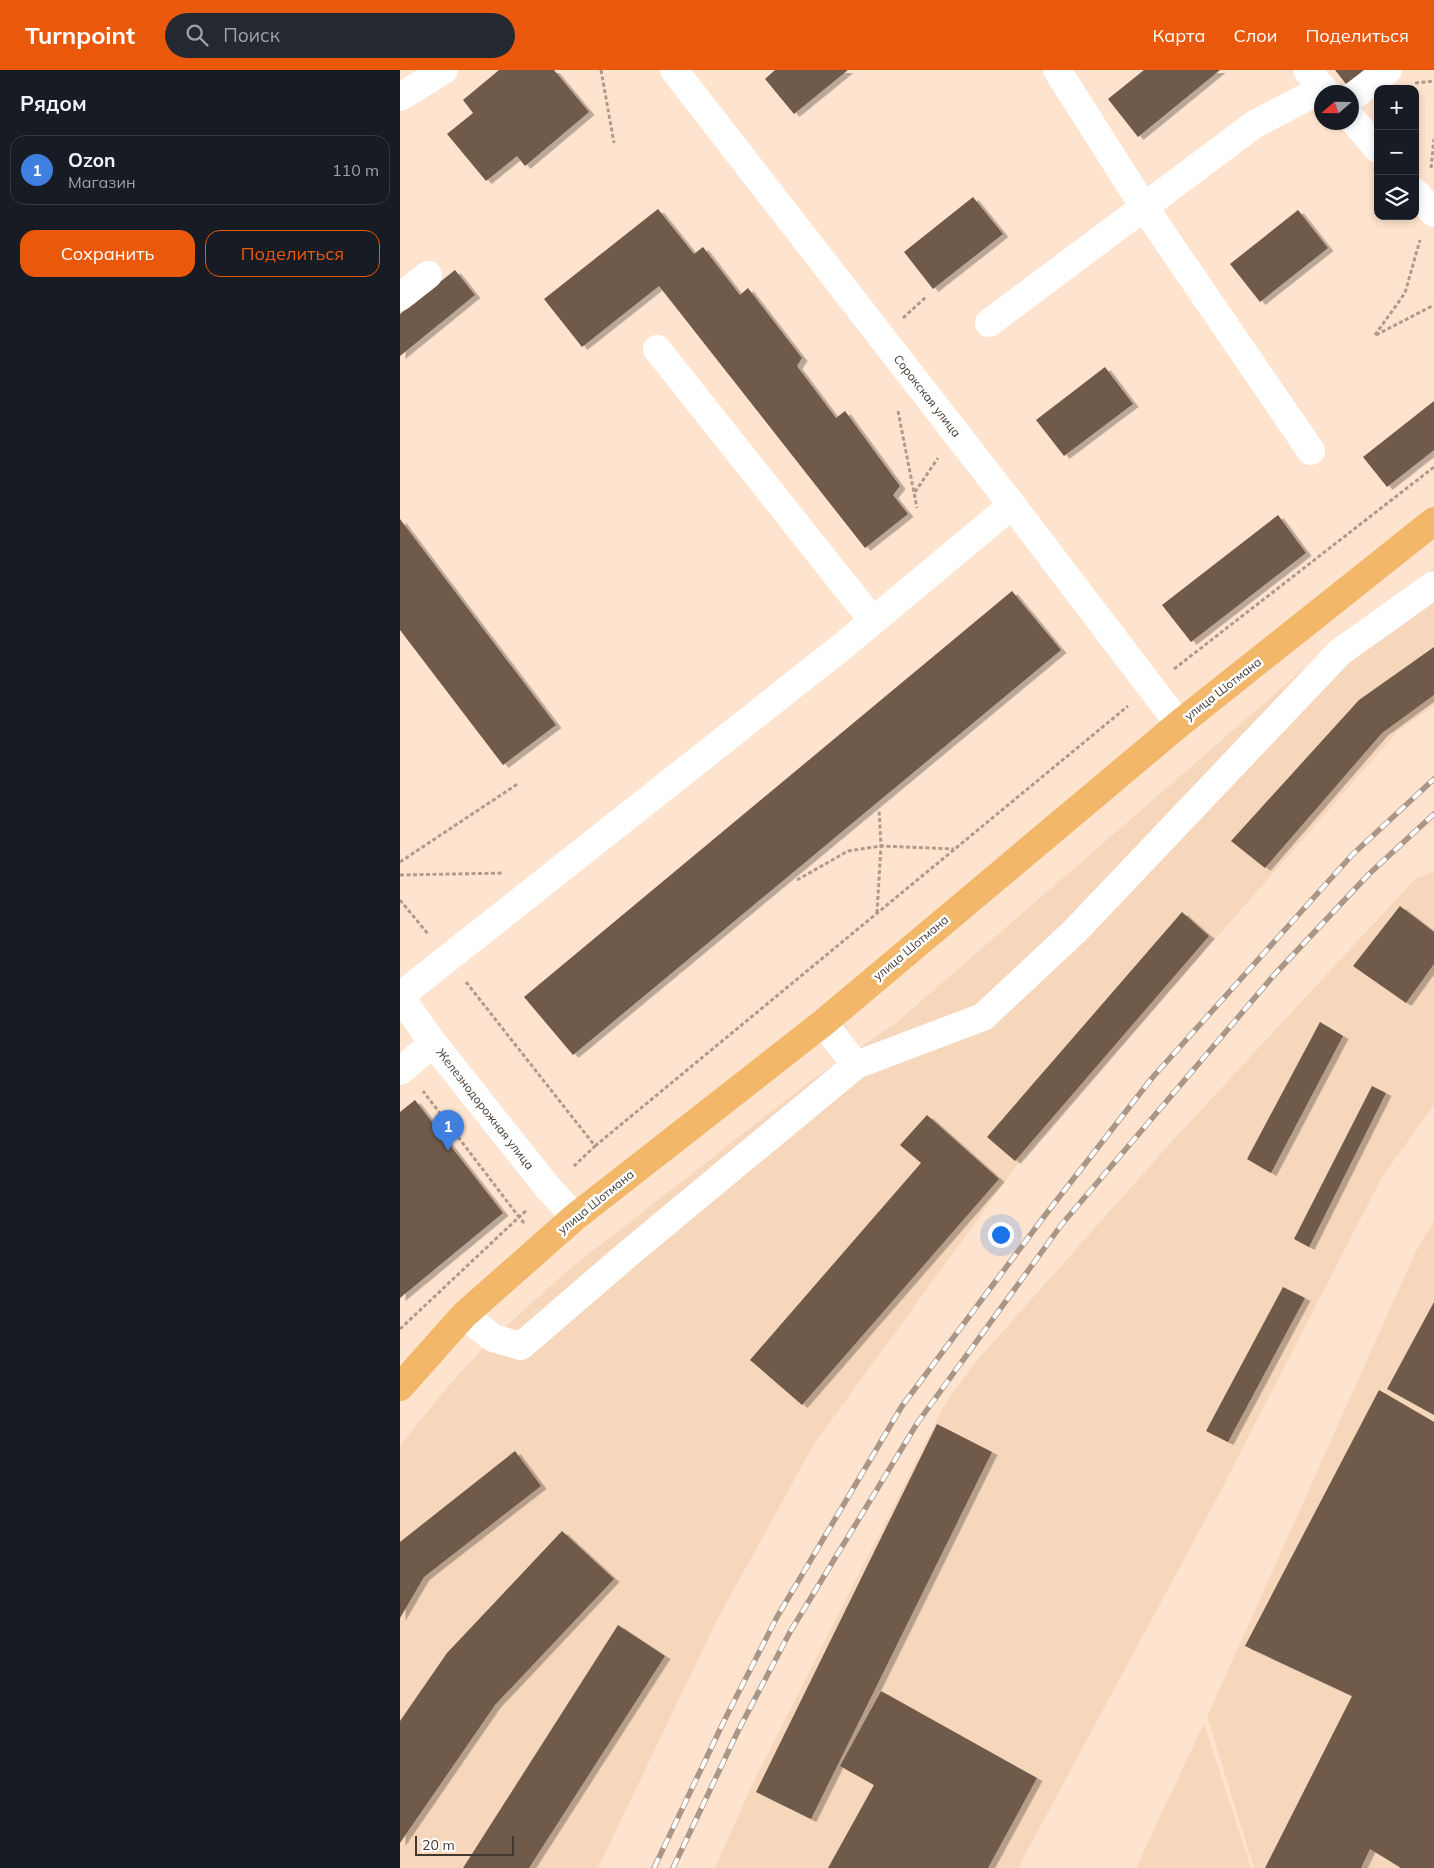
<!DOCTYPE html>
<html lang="ru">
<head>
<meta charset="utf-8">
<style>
	:root { --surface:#171b24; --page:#242831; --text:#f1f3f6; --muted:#9ea1a6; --line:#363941; --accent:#ea580c }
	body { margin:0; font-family:Mulish,sans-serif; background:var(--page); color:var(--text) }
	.controls { position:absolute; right:15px; top:15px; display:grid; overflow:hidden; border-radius:10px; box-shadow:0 2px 8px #0003 }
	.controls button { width:45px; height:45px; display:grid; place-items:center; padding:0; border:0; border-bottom:1px solid var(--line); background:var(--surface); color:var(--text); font:25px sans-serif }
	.compass { position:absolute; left:914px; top:15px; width:45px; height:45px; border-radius:50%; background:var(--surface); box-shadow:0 2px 8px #0003; rotate:250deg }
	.scale { position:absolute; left:15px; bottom:12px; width:99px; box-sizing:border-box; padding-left:5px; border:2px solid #443931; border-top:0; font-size:14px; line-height:18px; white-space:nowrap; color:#443931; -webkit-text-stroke:4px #fff; paint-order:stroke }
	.you { position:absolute; left:600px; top:1164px; width:18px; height:18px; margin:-12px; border:4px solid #fff; border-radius:50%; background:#1a73e8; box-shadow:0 0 0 8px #1a73e833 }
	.badge { display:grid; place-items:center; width:32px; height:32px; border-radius:50%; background:var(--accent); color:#fff; font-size:16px; font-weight:700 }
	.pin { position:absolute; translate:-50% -41px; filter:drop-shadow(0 1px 2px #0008) }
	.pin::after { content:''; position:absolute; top:26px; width:18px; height:15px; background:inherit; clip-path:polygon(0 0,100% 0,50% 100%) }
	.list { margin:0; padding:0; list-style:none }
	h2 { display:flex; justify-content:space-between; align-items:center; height:65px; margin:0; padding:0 20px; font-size:21px }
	h2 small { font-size:16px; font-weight:400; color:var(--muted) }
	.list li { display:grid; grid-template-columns:32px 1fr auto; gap:15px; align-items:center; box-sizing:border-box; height:70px; margin:0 10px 10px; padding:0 10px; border:1px solid var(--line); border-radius:15px }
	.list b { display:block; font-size:19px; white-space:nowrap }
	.list p { margin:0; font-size:16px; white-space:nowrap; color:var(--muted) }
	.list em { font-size:16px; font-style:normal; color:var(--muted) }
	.actions { display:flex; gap:10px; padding:15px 20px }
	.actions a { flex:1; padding:11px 0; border:1px solid var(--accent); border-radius:15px; text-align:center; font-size:18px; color:var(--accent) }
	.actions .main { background:var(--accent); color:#fff }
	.icon { flex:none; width:28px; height:28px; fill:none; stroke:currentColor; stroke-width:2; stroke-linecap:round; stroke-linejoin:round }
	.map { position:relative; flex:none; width:1034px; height:1798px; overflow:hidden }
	header { display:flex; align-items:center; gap:30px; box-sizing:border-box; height:70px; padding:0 25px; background:var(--accent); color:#fff }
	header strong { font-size:24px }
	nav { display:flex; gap:28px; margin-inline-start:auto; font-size:18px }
	.search { width:350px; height:45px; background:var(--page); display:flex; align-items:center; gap:12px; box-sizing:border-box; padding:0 18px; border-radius:28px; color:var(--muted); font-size:19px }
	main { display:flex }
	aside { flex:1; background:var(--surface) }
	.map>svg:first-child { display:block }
	.built { fill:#f7d7bc }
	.building { fill:#705a48; filter:url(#shadow) }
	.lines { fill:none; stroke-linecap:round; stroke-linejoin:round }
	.path { stroke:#af9b8c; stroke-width:3; stroke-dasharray:4 2.5; stroke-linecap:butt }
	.minor { stroke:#fff; stroke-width:28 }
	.major { stroke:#f2b768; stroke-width:28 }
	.rail-casing { stroke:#a99687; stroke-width:5.5 }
	.rail { stroke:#fff; stroke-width:4; stroke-dasharray:11; stroke-linecap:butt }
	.labels { text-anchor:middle; stroke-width:5; stroke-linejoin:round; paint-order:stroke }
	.street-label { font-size:12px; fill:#443931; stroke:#fff }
</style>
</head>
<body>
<header>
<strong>Turnpoint</strong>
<div class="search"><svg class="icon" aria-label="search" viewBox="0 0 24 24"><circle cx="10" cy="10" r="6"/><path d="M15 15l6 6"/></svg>Поиск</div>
<nav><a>Карта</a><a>Слои</a><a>Поделиться</a></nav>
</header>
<main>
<aside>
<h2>Рядом<small></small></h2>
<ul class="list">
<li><span class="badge" style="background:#3f7fe0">1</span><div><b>Ozon</b><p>Магазин</p></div><em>110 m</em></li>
</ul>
<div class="actions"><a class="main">Сохранить</a><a>Поделиться</a></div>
</aside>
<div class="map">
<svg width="1034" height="1798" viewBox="0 0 1034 1798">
	<defs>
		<filter id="shadow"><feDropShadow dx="5.5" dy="3" stdDeviation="0" flood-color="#0004"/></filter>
	</defs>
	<rect width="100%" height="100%" fill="#fee4cf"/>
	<g class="built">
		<path d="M1034,498v138l-35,24 -378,430 -207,284 -97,176 -119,248h-198v-423l56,-68 37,-39 74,-67 242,-189 88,-60 410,-356z"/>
		<path d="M1034,802v233l-52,72 -166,323 -198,368h-303l36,-81 194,-383 28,-39 202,-227 240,-259z"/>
		<path d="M1034,1150v648h-180l-47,-151 208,-464z"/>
		<path d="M804,1653l47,145h-115z"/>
	</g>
	<g class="building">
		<path d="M99,0h55l35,42 -64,54 -8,-10 -31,25 -39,-47 26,-21 -10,-13z"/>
		<path d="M375,0h73l-54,44 -29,-35z"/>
		<path d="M744,0h76l-82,67 -30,-38z"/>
		<path d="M935,0h29l-18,14z"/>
		<path d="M573,127l30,37 -70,55 -29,-37z"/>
		<path d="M258,139l36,45 9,-7 37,48 8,-7 54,70 -5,8 39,52 9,-7 55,75 -7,9 15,19 -43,34 -206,-262 -77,61 -38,-48z"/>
		<path d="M898,140l30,38 -68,54 -30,-38z"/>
		<path d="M55,200l20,25 -75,61v-42z"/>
		<path d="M705,297l28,37 -69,52 -28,-36z"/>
		<path d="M1034,331v49l-47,37 -24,-30z"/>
		<path d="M878,445l28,38 -115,89 -29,-37z"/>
		<path d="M0,449l156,206 -53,40 -103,-135z"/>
		<path d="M612,521l49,59 -488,405 -49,-58z"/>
		<path d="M1034,577v48l-52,38 -117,135 -34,-27 128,-141z"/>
		<path d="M1000,836l34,26v32l-28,39 -53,-37z"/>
		<path d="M782,842l27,24 -194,225 -28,-24z"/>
		<path d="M920,952l23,14 -72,137 -24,-14z"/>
		<path d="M972,1016l14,7 -77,154 -15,-8z"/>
		<path d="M15,1030l88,113 -103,85v-186z"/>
		<path d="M527,1045l72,64 -197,226 -52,-45 171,-197 -21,-18z"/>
		<path d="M883,1217l22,11 -77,144 -22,-11z"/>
		<path d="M1034,1232v113l-47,-26z"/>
		<path d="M979,1320l55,32v446h-33l-31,-19 -9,19h-96l87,-172 -107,-50z"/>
		<path d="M537,1354l55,28 -181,367 -55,-27z"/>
		<path d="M115,1381l26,35 -117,91 -24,41v-76z"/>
		<path d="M162,1461l52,48 -119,126 -95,138v-122l47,-68z"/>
		<path d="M218,1555l47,31 -136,212h-66z"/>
		<path d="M481,1621l156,87 -49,90h-160l46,-83 -34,-19z"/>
	</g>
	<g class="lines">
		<g class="path">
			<path d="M201,0l13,73"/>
			<path d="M1015,13l19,-2"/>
			<path d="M1031,98l3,-29"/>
			<path d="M503,248l23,-21"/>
			<path d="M975,265l30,-42 15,-53"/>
			<path d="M976,265l58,-30"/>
			<path d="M498,341l19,97"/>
			<path d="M515,422l23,-34"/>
			<path d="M774,599l260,-202"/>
			<path d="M0,792l119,-79"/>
			<path d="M0,805l104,-2"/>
			<path d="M397,810l51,-29 33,-5 73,3"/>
			<path d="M0,830l28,34"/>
			<path d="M477,843l4,-67 -2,-37"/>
			<path d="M66,912l129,164 -23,22"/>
			<path d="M195,1076l533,-440"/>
			<path d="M124,1153l-5,-6 8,-7"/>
			<path d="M0,1259l119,-112 -96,-126"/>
		</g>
		<g class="minor">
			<path d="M274,0l338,435 167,219"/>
			<path d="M657,0l87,137 167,244"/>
			<path d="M907,0l19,22"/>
			<path d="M0,27l44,-27"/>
			<path d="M952,27l36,-27"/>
			<path d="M952,49l26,30"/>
			<path d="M1015,122l19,21"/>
			<path d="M0,227l28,-22"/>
			<path d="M589,253l266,-199 67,-35"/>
			<path d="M257,279l216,272"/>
			<path d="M0,926l444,-351 168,-140"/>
			<path d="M0,926l33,47 116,146 26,28"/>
			<path d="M423,953l33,42"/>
			<path d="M0,1001l33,-28"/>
			<path d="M64,1245l29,23 28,8 108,-93 227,-188 127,-48 92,-86 265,-279 94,-67"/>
		</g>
		<path class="major" d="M0,1317l64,-72 111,-98 248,-194 356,-299 255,-203"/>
		<g class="rail-casing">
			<g id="rail">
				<path d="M254,1798l70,-147 53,-104 125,-211 144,-192 106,-136 200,-223 82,-76"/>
				<path d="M273,1798l65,-137 52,-99 128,-210 144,-198 213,-250 94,-100 65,-60"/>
			</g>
		</g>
		<use href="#rail" class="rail"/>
	</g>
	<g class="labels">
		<g class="street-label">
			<text transform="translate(527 326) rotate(52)" y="4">Сорокская улица</text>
			<text transform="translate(823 619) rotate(-38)" y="4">улица Шотмана</text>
			<text transform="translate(511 878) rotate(-40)" y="4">улица Шотмана</text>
			<text transform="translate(85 1039) rotate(52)" y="4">Железнодорожная улица</text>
			<text transform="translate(196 1132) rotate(-39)" y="4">улица Шотмана</text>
		</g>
	</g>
</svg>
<div class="controls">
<button>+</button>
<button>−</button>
<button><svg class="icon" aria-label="layers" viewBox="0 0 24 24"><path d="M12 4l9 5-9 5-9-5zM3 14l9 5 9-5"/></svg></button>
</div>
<svg class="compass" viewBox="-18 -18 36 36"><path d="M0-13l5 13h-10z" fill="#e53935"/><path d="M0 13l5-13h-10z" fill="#9ea1a6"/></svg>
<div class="scale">20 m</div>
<div class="you"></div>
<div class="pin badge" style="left:48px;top:1081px;background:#3f7fe0">1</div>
</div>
</main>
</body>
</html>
